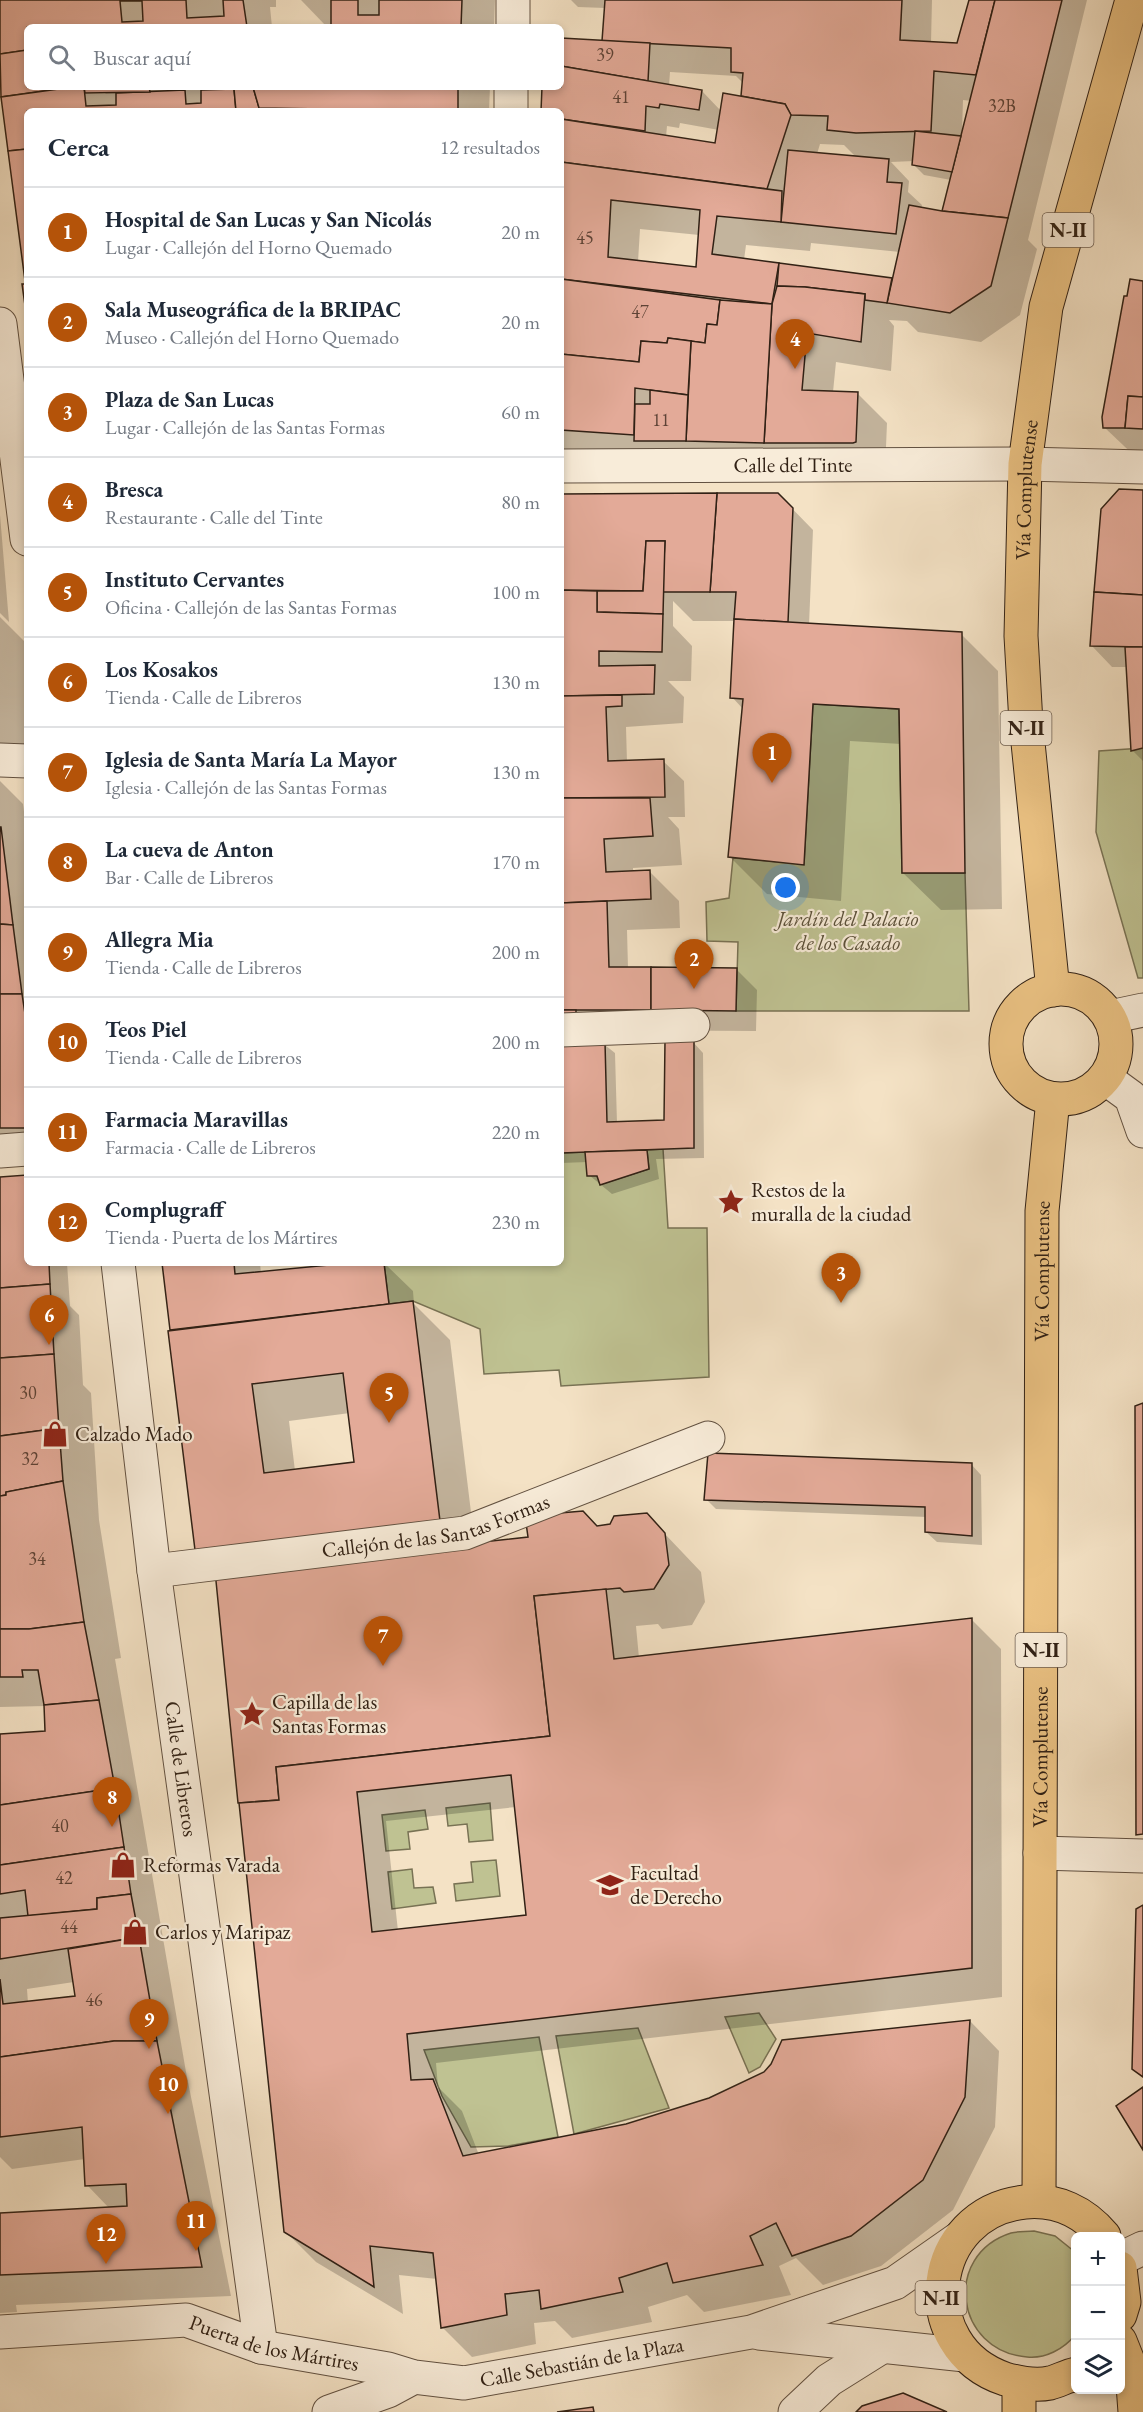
<!DOCTYPE html>
<html lang="es">
<head>
<meta charset="utf-8">
<style>
	:root { --surface:#fff; --page:#f6f6f7; --text:#1f2937; --muted:#747a83; --line:#e0e1e3; --accent:#b45309 }
	body { margin:0; font-family:"EB Garamond",serif; background:var(--page); color:var(--text) }
	.controls { position:absolute; right:18px; bottom:18px; display:grid; overflow:hidden; border-radius:9px; box-shadow:0 3px 9px #0003 }
	.controls button { width:54px; height:54px; display:grid; place-items:center; padding:0; border:0; border-bottom:2px solid var(--line); background:var(--surface); color:var(--text); font:30px sans-serif }
	.you { position:absolute; left:786px; top:888px; width:21px; height:21px; margin:-15px; border:4px solid #fff; border-radius:50%; background:#1a73e8; box-shadow:0 0 0 9px #1a73e833 }
	.badge { display:grid; place-items:center; width:39px; height:39px; border-radius:50%; background:var(--accent); color:#fff; font-size:20px; font-weight:700 }
	.pin { position:absolute; translate:-50% -50px; filter:drop-shadow(0 2px 3px #0008) }
	.pin::after { content:''; position:absolute; top:32px; width:21px; height:18px; background:inherit; clip-path:polygon(0 0,100% 0,50% 100%) }
	.list { margin:0; padding:0; list-style:none }
	h2 { display:flex; justify-content:space-between; align-items:center; height:78px; margin:0; padding:0 24px; font-size:26px }
	h2 small { font-size:20px; font-weight:400; color:var(--muted) }
	.list li { display:grid; grid-template-columns:39px 1fr auto; gap:18px; align-items:center; box-sizing:border-box; height:90px; padding:0 24px; border-top:2px solid var(--line) }
	.list b { display:block; font-size:22px; white-space:nowrap }
	.list p { margin:0; font-size:20px; white-space:nowrap; color:var(--muted) }
	.list em { font-size:20px; font-style:normal; color:var(--muted) }
	.icon { flex:none; width:33px; height:33px; fill:none; stroke:currentColor; stroke-width:2; stroke-linecap:round; stroke-linejoin:round }
	.map { position:relative; flex:none; width:1143px; height:2412px; overflow:hidden }
	.search { position:absolute; background:var(--surface); box-shadow:0 3px 9px #0003; left:24px; top:24px; width:540px; height:66px; display:flex; align-items:center; gap:15px; box-sizing:border-box; padding:0 21px; border-radius:9px; color:var(--muted); font-size:22px }
	.panel { position:absolute; background:var(--surface); box-shadow:0 3px 9px #0003; left:24px; top:108px; width:540px; height:1158px; border-radius:9px }
	.map>svg:first-child { display:block }
	.green { fill:#bfc292; stroke:#787254; stroke-width:1.5 }
	.shadow { fill:#0003; fill-rule:evenodd }
	.building { fill:#e3aa98; stroke:#312115; stroke-width:1.5; fill-rule:evenodd }
	.lines { fill:none; stroke-linecap:round; stroke-linejoin:round }
	.minor-casing { stroke:#625141; stroke-width:35 }
	.major-casing { stroke:#312115; stroke-width:35 }
	.minor { stroke:#f8ecd9; stroke-width:33 }
	.major { stroke:#eac182; stroke-width:33 }
	.labels { text-anchor:middle; stroke-width:4.5; stroke-linejoin:round; paint-order:stroke }
	.number-label { font-size:18px; fill:#5e4336 }
	.shield { fill:#f8ecd9; stroke:#6d5e50; stroke-width:1.5 }
	.shield-label { font-size:20px; font-weight:bold; fill:#312115 }
	.street-label { font-size:21px; fill:#312115; stroke:#f8ecd9 }
	.park-label { font-size:21px; font-style:italic; fill:#5c513a; stroke:#f8ecd9 }
	.poi-label { font-size:21px; fill:#312115; stroke:#f8ecd9; text-anchor:start }
</style>
</head>
<body>
<div class="map">
<svg width="1143" height="2412" viewBox="0 0 1143 2412">
	<rect width="100%" height="100%" fill="#f4e2c5"/>
	<filter id="stains"><feTurbulence type="fractalNoise" baseFrequency=".00333" numOctaves="4"/><feColorMatrix values="0 0 0 0 .2 0 0 0 0 .09 0 0 0 0 .02 0 0 0 .5 -.17"/></filter>
	<radialGradient id="worn" r=".72"><stop offset=".6" stop-color="#630" stop-opacity="0"/><stop offset="1" stop-color="#630" stop-opacity=".3"/></radialGradient>
	<g class="green">
		<path d="M813,704l86,5 3,164h63l4,138h-233l2,-69 -31,-1 -1,-39 23,-4 4,-40 71,6z"/>
		<path d="M1143,748v230h-5l-42,-146 3,-81z"/>
		<path d="M663,1149l5,79h39l2,149 -148,9 -2,-16 -75,4 -4,-45 -67,-28 -24,3 -5,-41h177v-110l24,-1 16,32 48,-15 -2,-19z"/>
		<path d="M490,1803l3,37 -24,2 -2,-18 -19,2 -2,-18z"/>
		<path d="M425,1810l3,19 -20,3 2,17 -24,2 -4,-36z"/>
		<path d="M496,1860l4,36 -44,5 -2,-17 19,-2 -2,-20z"/>
		<path d="M412,1869l2,19 19,-1 3,16 -44,6 -4,-37z"/>
		<path d="M759,2013l17,26 -16,28 -11,6 -24,-56z"/>
		<path d="M638,2028l31,80 -95,26 -18,-98z"/>
		<path d="M539,2037l19,100 -50,9 -37,1 -29,-51 -18,-46z"/>
		<path d="M1034,2231l21,5 20,16v83c-11,14 -30,24 -48,22 -72,-6 -85,-102 -16,-124 7,-2 16,-1 23,-2z"/>
	</g>
	<g class="shadow">
		<path d="M0,0h276v7h-6l2,20h-245v60h463l-1,24h-462l-24,-15 -3,-20zM83,91h20l3,3h-23z"/>
		<path d="M301,0h194l-1,27h-167z"/>
		<path d="M571,0h361l-1,43 27,2 12,-45h117l-59,240 9,9 -17,66 -39,27 -63,-10 -11,-11 -18,-1 5,6 -3,45 -55,-9 -3,30 24,1 30,30 -2,48 -324,-14v-346h-19l1,-24h18v-48l42,3 2,-34 -27,-1zM670,72l66,4 7,7 -1,15 -21,13 -19,-20 -33,-5zM963,100l8,1 -8,31 -1,-1zM680,123l39,7 -3,14 -50,-7 1,-11 12,2zM820,144l24,1 12,12 -39,-3zM914,161v4l10,10 27,5 -8,33 -22,-4 1,-4 -14,-13 1,-11 -18,-19zM640,229l59,6 -2,33 -59,-6zM811,243l89,9 -7,29 -149,-21 2,-15 64,6z"/>
		<path d="M1143,283v181l-39,-37z"/>
		<path d="M1143,492v269l-11,-11 -4,-83h-16l-20,-21z"/>
		<path d="M778,494l35,36 -4,95 152,9 37,37 4,238 -61,1 -38,-37 -2,-129 -51,-3 -9,160 -74,-7 -38,-38 14,-147 -11,-12 4,-76h-43l-20,-20v25l19,20 -1,35h-23l16,16 -1,26 -57,4 1,35 36,-1 21,20 1,36h-17l11,12 3,36 -49,3v4l16,-1 30,30 1,27 -53,2 1,38 108,1 21,21 -1,41 -170,-1 29,23 2,70 49,-1 27,-80 10,11 1,105 -48,1 3,20 -47,15 -23,-19 -1,-13 -27,1v-667z"/>
		<path d="M0,515l9,107 -9,-9z"/>
		<path d="M0,617l27,27v124h-27z"/>
		<path d="M0,781l23,23 4,29v315l-27,1z"/>
		<path d="M27,1176v87h40l3,43 9,9 4,70 8,8 8,127 22,138 -6,1 71,413 45,224 -215,9 1,7 -17,1v-98l110,-6 -23,-24 -2,-26 -73,10 -12,-12v-421l47,-4 -1,-26 -46,1v-528zM74,1982l3,15 -49,6 -1,-14z"/>
		<path d="M163,1263h97l1,10 123,-10 29,28 1,13 36,36 25,205 123,-18 48,-13 55,58 4,30 -13,23 -30,4 -4,-5 -22,2 3,32 333,-38 29,29 1,348 -566,66 2,24 24,24 17,44 148,-30 343,-104 29,30 -4,76 -42,83 -72,56 -58,19 -27,-27 -17,8 12,29 -87,17 -17,-17 -39,12 4,15 -80,16 -17,-17 -21,2 2,21 -64,13 -30,-30 -5,-48 -38,-4 4,39 -87,-52 -30,-30 -69,-660 -46,-242zM286,1315v3l-97,12v-3zM350,1413l6,50 -61,8 -6,-50zM516,1807l12,110 -130,14 -12,-110z"/>
		<path d="M971,1464l10,11 1,70 -45,-3 -11,-10 1,-15 -211,-8 -10,-10z"/>
	</g>
	<g class="building">
		<path d="M0,0h186l1,18 37,-2 -1,-16h20l4,27h-220v23l-27,4zM120,1h22l1,20 -21,1z"/>
		<path d="M331,0h27v15h21v-15h83l-1,27h-130z"/>
		<path d="M605,0h297l-2,40 57,3 12,-43h26l-19,75 -42,-4 -3,60 -75,2 -29,-3 1,-14 -37,-1 -6,-11 -44,-8 2,-23 -12,-1v-24l-129,-7z"/>
		<path d="M995,0h67l-54,218 -66,-7z"/>
		<path d="M561,38l89,5 -2,38 -87,-15z"/>
		<path d="M27,50v37h46l-72,10 -1,-43z"/>
		<path d="M561,66l141,24 -3,20 -39,-6 -1,4 -13,-2 -1,25 -84,-12v-8h-20l1,-24h19z"/>
		<path d="M73,87h11l2,19 30,-1v-12l69,-3 1,14 15,-1v-13l33,-1 2,22h-209v38l-19,2 -7,-54z"/>
		<path d="M84,87h65l1,5 -65,1z"/>
		<path d="M223,87h30l7,24h-24l-2,-22h-11z"/>
		<path d="M458,87v24l-199,-3 -6,-21z"/>
		<path d="M723,93l62,11 6,11 -24,74 -206,-27v-43l154,24z"/>
		<path d="M915,131l46,5 -9,36 -40,-7z"/>
		<path d="M27,149v132h-2l-17,-130z"/>
		<path d="M788,150l101,9 -2,23 15,1 -6,51 -115,-12z"/>
		<path d="M561,162l221,29 -1,31 -64,-6 -5,38 67,9 -7,41 -211,-25zM611,200l89,10 -4,57 -88,-10z"/>
		<path d="M909,205l33,6 66,7 -17,68 -41,27 -63,-10z"/>
		<path d="M779,263l113,15 -5,25 -22,-3v-6l-60,-7 -28,-1z"/>
		<path d="M561,279l159,21 -3,25 -10,-1 -2,19 -37,-5 -1,5 -26,-2 -2,21 -78,-8z"/>
		<path d="M1130,279l13,2v116l-15,-1 -3,32h-22l-1,-11 22,-121h3z"/>
		<path d="M25,281h2v39l-5,-36h4z"/>
		<path d="M777,286l28,1 60,7 -4,48 -54,-9 -5,57 56,2 -2,50 -3,1h-89l8,-139z"/>
		<path d="M720,300l52,4 -8,139 -78,-2 5,-100 14,2 2,-19 10,1z"/>
		<path d="M668,338l23,3 -3,54 -53,-7 -1,47 -73,-5v-76l78,8 2,-21 26,2z"/>
		<path d="M650,390l38,5 -2,46h-52l1,-37h15z"/>
		<path d="M1128,396l15,1v32l-18,-1z"/>
		<path d="M1119,489l24,1v105l-49,-3 7,-83z"/>
		<path d="M717,493h61l15,15 -5,114 -54,-3 2,-27h-26z"/>
		<path d="M717,493l-7,99h-48l3,-51h-19l-3,50 -82,-1v-96z"/>
		<path d="M646,541h19l-2,73 -66,-2v-21h46z"/>
		<path d="M561,590l36,1v21l66,2 -1,38 -63,-1v15l56,-1 -1,29 -93,2z"/>
		<path d="M1094,592l49,3v52l-53,-1z"/>
		<path d="M734,619l228,13 3,241h-63l-3,-164 -86,-5 -9,161 -76,-8 15,-158 -13,-1z"/>
		<path d="M1125,647h18v101l-12,3z"/>
		<path d="M622,695v11l-16,1 2,54 56,-2 1,38 -104,1v-102z"/>
		<path d="M561,798h89l3,38 -49,3 2,33 44,-2 1,29 -90,4z"/>
		<path d="M0,827h1l12,98 -13,-1z"/>
		<path d="M607,901l2,66h42v43h-90v-107z"/>
		<path d="M0,924l13,1 9,69h-22z"/>
		<path d="M651,967l86,1 -1,43 -85,-1z"/>
		<path d="M0,994h22l5,33v101h-27z"/>
		<path d="M561,1010h15v20l29,12 2,80 57,-2 1,-79h29v107l-133,5z"/>
		<path d="M647,1150l2,19 -49,16 -3,-9h-10l-2,-24z"/>
		<path d="M27,1175v88h22l1,21 -50,4v-111z"/>
		<path d="M162,1263h72l1,11 115,-11h34l5,41 -219,26z"/>
		<path d="M50,1284l4,70 -54,4v-70z"/>
		<path d="M413,1301l28,228 -246,21 -27,-219zM343,1373l11,89 -90,11 -12,-89z"/>
		<path d="M54,1354l5,74 -59,8v-78z"/>
		<path d="M1143,1403v431l-7,1 -1,-429z"/>
		<path d="M59,1428l4,53 -57,11v3l-6,1v-60z"/>
		<path d="M708,1453l264,10v73l-47,-4v-25l-221,-7z"/>
		<path d="M63,1481l21,141 -55,7h-29v-133l6,-1v-3z"/>
		<path d="M583,1511l14,15 13,-2 4,-8 33,-3 18,20 4,32 -15,24 -30,3 -4,-4 -86,8 16,140 -274,31 3,33 -41,3 -23,-232 313,-34 -3,-21z"/>
		<path d="M606,1589l8,70 358,-41v350l-565,66 4,46 22,-1 30,77 163,-32 83,-26 55,-26 7,-8 11,-24 188,-20 -5,77 -42,83 -72,56 -59,20 -16,-33 -26,13 13,29 -90,18 -6,-20 -48,15 4,14 -82,17 -2,-19 -34,4 2,21 -66,13 -8,-75 -63,-7 4,41 -90,-55 -45,-429 40,-3 -3,-33 274,-31 -16,-140zM511,1775l15,140 -154,17 -15,-140z"/>
		<path d="M84,1622l15,78 -55,5 -6,-35h-16l1,7h-23v-48h29z"/>
		<path d="M99,1700l16,88 -115,17v-71l45,-3 -1,-26z"/>
		<path d="M115,1788l9,59 -124,18v-60z"/>
		<path d="M124,1847l7,47 -34,4v11l-69,7 -3,-26 -25,4v-29z"/>
		<path d="M131,1894l8,43 -139,22v-41l97,-9v-11z"/>
		<path d="M1143,1905v172l-11,-8 4,-160z"/>
		<path d="M139,1937l18,104h-43l-114,16v-78l3,25 72,-8 -7,-47z"/>
		<path d="M114,2041h43l45,226 -202,8v-62l127,-7 -1,-22 -41,2 -3,-59 -82,10v-80z"/>
		<path d="M1143,2087v63l-27,-44z"/>
		<path d="M903,2393l44,19h-91l6,-6z"/>
		<path d="M593,2407l1,5h-37z"/>
	</g>
	<g class="lines">
		<g class="minor-casing">
			<g id="minor">
				<path d="M513,27v-27"/>
				<path d="M511,111v-24"/>
				<path d="M0,324l27,215"/>
				<path id="s1" d="M561,466l464,-2 118,3"/>
				<path d="M0,760l27,1"/>
				<path d="M1110,1017l33,-7"/>
				<path d="M561,1030l132,-5"/>
				<path d="M1105,1078l26,19 12,34"/>
				<path d="M0,1151l27,-2"/>
				<path id="s2" d="M118,1263l36,308 107,776"/>
				<path id="s3" d="M154,1571l311,-38 243,-95"/>
				<path d="M1040,1853l103,3"/>
				<path d="M1120,2259l23,-11"/>
				<path id="s4" d="M0,2332l186,-12 75,27 127,22 26,8 50,6 287,-51 144,-49 63,-44"/>
				<path d="M759,2333l206,22"/>
				<path d="M329,2412l59,-21 26,-14"/>
				<path d="M795,2412l34,-32 51,-32"/>
			</g>
		</g>
		<g class="major-casing">
			<g id="major">
				<circle cx="1061" cy="1044" r="55"/>
				<path id="s5" d="M1053,990l-27,-267 -5,-87 4,-172 21,-157 86,-307"/>
				<path id="s6" d="M1039,2201l3,-990 11,-112"/>
				<path d="M1120,2268l4,34 -4,13"/>
				<path d="M1120,2341l12,30 3,41"/>
				<path d="M1076,2374c-9,2 -18,7 -26,9 -15,3 -31,0 -45,-4 -94,-32 -78,-167 20,-177 32,-3 59,10 79,34"/>
				<path d="M1019,2412v-29"/>
			</g>
		</g>
		<use href="#minor" class="minor"/>
		<use href="#major" class="major"/>
	</g>
	<defs>
		<g id="sight-bare" transform="scale(2.07)"><path d="M0-6L1.8-2.2L6-1.7L2.9 1.2L3.7 5.4L0 3.3L-3.7 5.4L-2.9 1.2L-6-1.7L-1.8-2.2Z" fill="#8f2418" stroke="#f8ecd9" stroke-width="2.5" paint-order="stroke"/></g>
		<g id="shop-bare" transform="scale(2.07)"><path d="M-5-2.5h2.3a2.7 3.5 0 0 1 5.4 0H5L5.5 6h-11ZM-1.5-2.5h3a1.5 2.3 0 0 0-3 0Z" fill="#8f2418" stroke="#f8ecd9" stroke-width="2.5" paint-order="stroke"/></g>
		<g id="university-bare" transform="scale(2.07)"><path d="M0-5L7-2L0 1L-7-2ZM-4 1L0 2.5L4 1V4Q0 6-4 4Z" fill="#8f2418" stroke="#f8ecd9" stroke-width="2.5" paint-order="stroke"/></g>
	</defs>
	<g fill-rule="evenodd">
		<use href="#sight-bare" x="731" y="1202"/>
		<use href="#shop-bare" x="55" y="1434"/>
		<use href="#sight-bare" x="252" y="1714"/>
		<use href="#shop-bare" x="123" y="1865"/>
		<use href="#university-bare" x="610" y="1885"/>
		<use href="#shop-bare" x="135" y="1932"/>
	</g>
	<g class="labels">
		<g class="number-label">
			<text x="605" y="61">39</text>
			<text x="621" y="103">41</text>
			<text x="1002" y="112">32B</text>
			<text x="585" y="244">45</text>
			<text x="640" y="318">47</text>
			<text x="661" y="426">11</text>
			<text x="28" y="1399">30</text>
			<text x="30" y="1465">32</text>
			<text x="37" y="1565">34</text>
			<text x="60" y="1832">40</text>
			<text x="64" y="1884">42</text>
			<text x="69" y="1933">44</text>
			<text x="94" y="2006">46</text>
		</g>
		<g class="shield">
			<rect x="1042.5" y="213" width="51" height="34" rx="4.5"/>
			<rect x="1000.5" y="711" width="51" height="34" rx="4.5"/>
			<rect x="1015.5" y="1633" width="51" height="34" rx="4.5"/>
			<rect x="915.5" y="2281" width="51" height="34" rx="4.5"/>
		</g>
		<g class="shield-label">
			<text x="1068" y="237">N-II</text>
			<text x="1026" y="735">N-II</text>
			<text x="1041" y="1657">N-II</text>
			<text x="941" y="2305">N-II</text>
		</g>
		<g class="street-label">
			<text dy="7" stroke="none"><textPath href="#s1" startOffset="232">Calle del Tinte</textPath></text>
			<text dy="7" stroke="none"><textPath href="#s5" startOffset="502">Vía Complutense</textPath></text>
			<text dy="7" stroke="none"><textPath href="#s6" startOffset="930">Vía Complutense</textPath></text>
			<text dy="7" stroke="none"><textPath href="#s3" startOffset="286">Callejón de las Santas Formas</textPath></text>
			<text dy="7" stroke="none"><textPath href="#s6" startOffset="444">Vía Complutense</textPath></text>
			<text dy="7" stroke="none"><textPath href="#s2" startOffset="510">Calle de Libreros</textPath></text>
			<text dy="7" stroke="none"><textPath href="#s4" startOffset="278">Puerta de los Mártires</textPath></text>
			<text dy="7" stroke="none"><textPath href="#s4" startOffset="592">Calle Sebastián de la Plaza</textPath></text>
		</g>
		<g class="park-label">
			<text x="848" y="926">Jardín del Palacio<tspan x="848" dy="24">de los Casado</tspan></text>
		</g>
		<g class="poi-label">
			<text x="751" y="1197">Restos de la<tspan x="751" dy="24">muralla de la ciudad</tspan></text>
			<text x="75" y="1441">Calzado Mado</text>
			<text x="272" y="1709">Capilla de las<tspan x="272" dy="24">Santas Formas</tspan></text>
			<text x="143" y="1872">Reformas Varada</text>
			<text x="630" y="1880">Facultad<tspan x="630" dy="24">de Derecho</tspan></text>
			<text x="155" y="1939">Carlos y Maripaz</text>
		</g>
	</g>
	<rect width="100%" height="100%" filter="url(#stains)"/>
	<rect width="100%" height="100%" fill="url(#worn)"/>
</svg>
<div class="controls">
<button>+</button>
<button>−</button>
<button><svg class="icon" aria-label="layers" viewBox="0 0 24 24"><path d="M12 4l9 5-9 5-9-5zM3 14l9 5 9-5"/></svg></button>
</div>
<div class="you"></div>
<div class="pin badge" style="left:772px;top:783px">1</div>
<div class="pin badge" style="left:694px;top:989px">2</div>
<div class="pin badge" style="left:841px;top:1303px">3</div>
<div class="pin badge" style="left:795px;top:369px">4</div>
<div class="pin badge" style="left:389px;top:1423px">5</div>
<div class="pin badge" style="left:49px;top:1345px">6</div>
<div class="pin badge" style="left:383px;top:1666px">7</div>
<div class="pin badge" style="left:112px;top:1827px">8</div>
<div class="pin badge" style="left:149px;top:2049px">9</div>
<div class="pin badge" style="left:168px;top:2114px">10</div>
<div class="pin badge" style="left:196px;top:2251px">11</div>
<div class="pin badge" style="left:106px;top:2264px">12</div>
<div class="search"><svg class="icon" aria-label="search" viewBox="0 0 24 24"><circle cx="10" cy="10" r="6"/><path d="M15 15l6 6"/></svg>Buscar aquí</div>
<section class="panel">
<h2>Cerca<small>12 resultados</small></h2>
<ul class="list">
<li><span class="badge">1</span><div><b>Hospital de San Lucas y San Nicolás</b><p>Lugar · Callejón del Horno Quemado</p></div><em>20 m</em></li>
<li><span class="badge">2</span><div><b>Sala Museográfica de la BRIPAC</b><p>Museo · Callejón del Horno Quemado</p></div><em>20 m</em></li>
<li><span class="badge">3</span><div><b>Plaza de San Lucas</b><p>Lugar · Callejón de las Santas Formas</p></div><em>60 m</em></li>
<li><span class="badge">4</span><div><b>Bresca</b><p>Restaurante · Calle del Tinte</p></div><em>80 m</em></li>
<li><span class="badge">5</span><div><b>Instituto Cervantes</b><p>Oficina · Callejón de las Santas Formas</p></div><em>100 m</em></li>
<li><span class="badge">6</span><div><b>Los Kosakos</b><p>Tienda · Calle de Libreros</p></div><em>130 m</em></li>
<li><span class="badge">7</span><div><b>Iglesia de Santa María La Mayor</b><p>Iglesia · Callejón de las Santas Formas</p></div><em>130 m</em></li>
<li><span class="badge">8</span><div><b>La cueva de Anton</b><p>Bar · Calle de Libreros</p></div><em>170 m</em></li>
<li><span class="badge">9</span><div><b>Allegra Mia</b><p>Tienda · Calle de Libreros</p></div><em>200 m</em></li>
<li><span class="badge">10</span><div><b>Teos Piel</b><p>Tienda · Calle de Libreros</p></div><em>200 m</em></li>
<li><span class="badge">11</span><div><b>Farmacia Maravillas</b><p>Farmacia · Calle de Libreros</p></div><em>220 m</em></li>
<li><span class="badge">12</span><div><b>Complugraff</b><p>Tienda · Puerta de los Mártires</p></div><em>230 m</em></li>
</ul>
</section>
</div>
</body>
</html>
